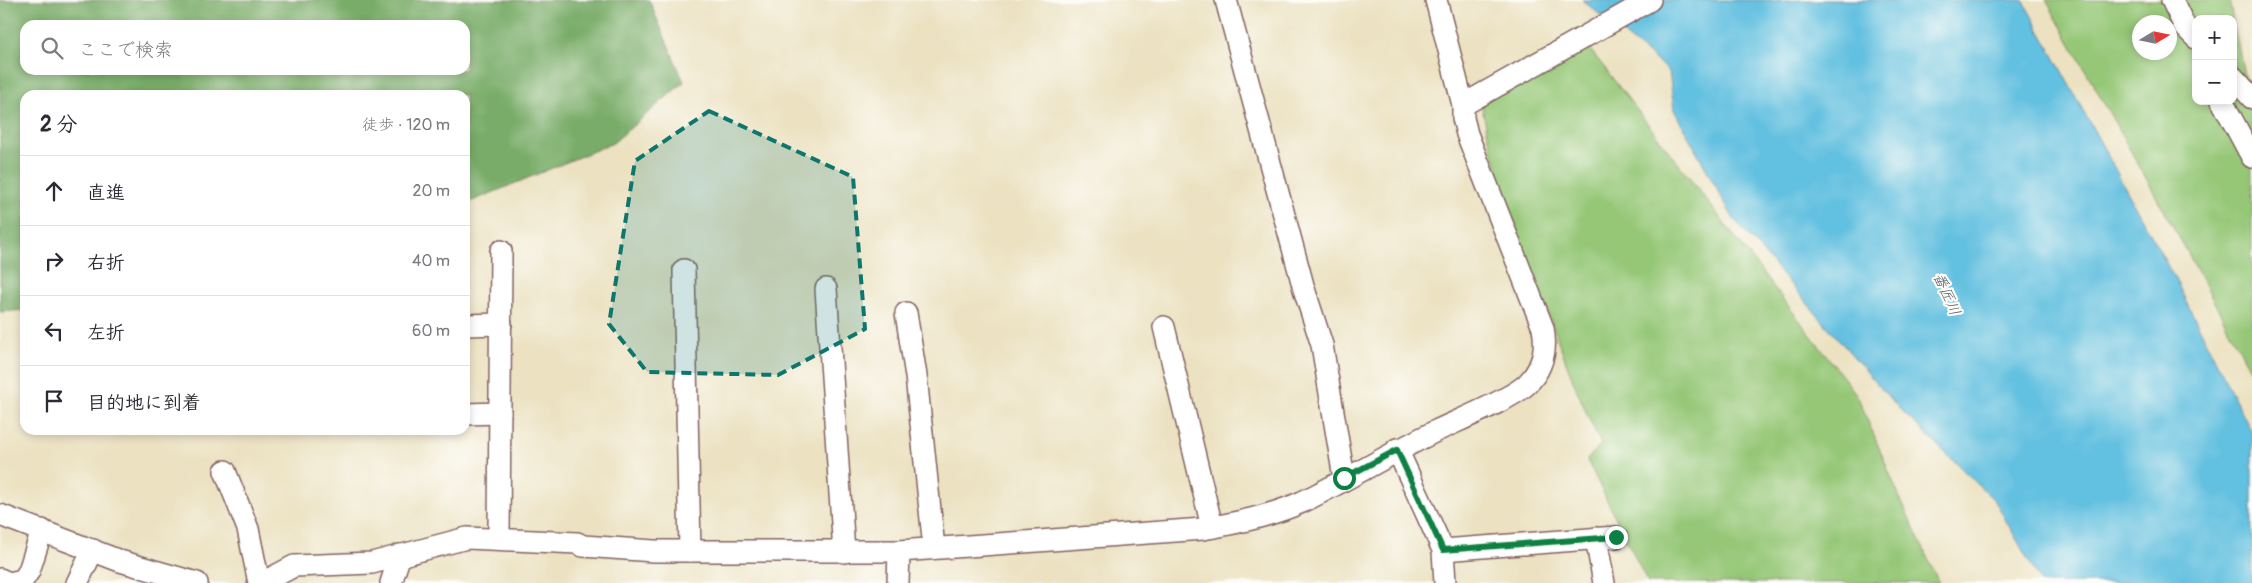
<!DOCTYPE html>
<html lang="ja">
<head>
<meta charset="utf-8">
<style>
	:root { --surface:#fff; --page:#f2f2f3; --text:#2b2b33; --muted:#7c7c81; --line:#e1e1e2 }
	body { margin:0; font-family:Pangolin,"Klee One",sans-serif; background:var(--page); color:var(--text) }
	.controls { position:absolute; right:15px; top:15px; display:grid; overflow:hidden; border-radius:10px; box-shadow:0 2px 8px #0003 }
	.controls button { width:45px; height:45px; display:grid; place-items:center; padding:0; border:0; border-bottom:1px solid var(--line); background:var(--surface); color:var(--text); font:25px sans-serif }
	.compass { position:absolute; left:2132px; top:15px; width:45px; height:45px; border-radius:50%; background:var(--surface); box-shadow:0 2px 8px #0003; rotate:80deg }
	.stop { position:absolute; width:15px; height:15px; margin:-11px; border:4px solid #0b8043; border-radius:50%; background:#fff }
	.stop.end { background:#0b8043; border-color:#fff; box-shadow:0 1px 5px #0008 }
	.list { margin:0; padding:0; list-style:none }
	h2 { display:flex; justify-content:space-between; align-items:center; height:65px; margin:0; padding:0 20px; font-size:21px }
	h2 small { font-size:16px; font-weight:400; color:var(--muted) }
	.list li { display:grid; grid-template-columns:32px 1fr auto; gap:15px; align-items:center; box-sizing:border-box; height:70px; padding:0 20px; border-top:1px solid var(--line) }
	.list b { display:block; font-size:19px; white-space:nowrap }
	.list em { font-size:16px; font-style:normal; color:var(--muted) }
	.icon { flex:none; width:28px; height:28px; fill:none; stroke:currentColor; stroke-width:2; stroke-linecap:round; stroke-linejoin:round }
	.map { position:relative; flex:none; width:2252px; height:583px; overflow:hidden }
	.search { position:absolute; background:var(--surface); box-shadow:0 2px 8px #0003; left:20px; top:20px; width:450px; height:55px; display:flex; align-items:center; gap:12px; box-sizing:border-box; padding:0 18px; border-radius:15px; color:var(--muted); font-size:19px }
	.panel { position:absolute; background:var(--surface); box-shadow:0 2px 8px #0003; left:20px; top:90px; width:450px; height:345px; border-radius:15px }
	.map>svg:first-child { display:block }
	.green { fill:#95c777; stroke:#707351; fill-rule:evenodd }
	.forest { fill:#78ac68; stroke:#61664a; fill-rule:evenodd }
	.water { fill:#62c0e0; stroke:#567086 }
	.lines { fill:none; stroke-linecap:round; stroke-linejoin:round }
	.minor-casing { stroke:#836360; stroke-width:24 }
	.minor { stroke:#fff; stroke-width:21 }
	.route { stroke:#0b8043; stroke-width:6 }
	.marked { fill:#0f766e; fill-opacity:0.2; stroke:#0f766e; stroke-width:4; stroke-dasharray:10 6; stroke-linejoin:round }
	.labels { text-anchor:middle; stroke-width:4.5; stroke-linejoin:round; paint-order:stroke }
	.water-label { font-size:15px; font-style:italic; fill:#52576a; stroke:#fdfcf7 }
</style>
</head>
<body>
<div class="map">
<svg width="2252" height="583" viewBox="0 0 2252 583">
	<rect width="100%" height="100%" fill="#fdfcf7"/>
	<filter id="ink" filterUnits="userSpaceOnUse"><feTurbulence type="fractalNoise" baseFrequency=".02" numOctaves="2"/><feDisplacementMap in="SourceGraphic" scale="10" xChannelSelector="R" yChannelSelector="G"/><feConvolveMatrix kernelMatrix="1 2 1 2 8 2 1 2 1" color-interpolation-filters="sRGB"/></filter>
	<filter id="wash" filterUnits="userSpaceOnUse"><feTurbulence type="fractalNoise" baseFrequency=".0096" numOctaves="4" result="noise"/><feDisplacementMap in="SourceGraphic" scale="20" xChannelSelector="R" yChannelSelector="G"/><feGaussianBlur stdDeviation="1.12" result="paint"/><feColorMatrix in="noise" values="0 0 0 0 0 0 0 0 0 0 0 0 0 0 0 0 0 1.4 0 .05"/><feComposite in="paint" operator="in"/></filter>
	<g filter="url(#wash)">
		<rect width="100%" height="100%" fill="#ece2c2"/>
		<g class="green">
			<path d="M2046,0h183l4,19h-37v82h37v-81l19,94v259l-63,-118zM2140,22h30v30h-30z"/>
			<path d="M1586,44l271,351 42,101 40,87h-291l-61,-123 14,-16c-21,-42 -37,-87 -53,-131 -27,-69 -53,-138 -67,-211z"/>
		</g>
		<path class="forest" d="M0,0h649l35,82 -71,61 -148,61v-109h-440v215l-25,2zM25,25h440v45h-440z"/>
		<path class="water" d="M1582,0h191l3,2v-2h247l154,283 75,150v150h-211l-46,-82 -102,-99 -160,-184 -59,-108 -5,-39z"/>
	</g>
	<g filter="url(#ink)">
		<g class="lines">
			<g class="minor-casing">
				<g id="minor">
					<path d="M1226,0l78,289 18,56 22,133"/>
					<path d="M1436,0l27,105"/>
					<path d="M2172,0l13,27 11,11"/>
					<path d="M2233,77l19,21"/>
					<path d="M2222,101l30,56"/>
					<path d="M684,270l6,281"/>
					<path d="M826,289l18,263"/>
					<path d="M906,313l10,63 18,172"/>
					<path d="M465,325l36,-1"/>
					<path d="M1164,327l48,200"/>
					<path d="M465,414l35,-1"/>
					<path d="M1397,449l46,101 2,33"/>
					<path d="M225,471l23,58 11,54"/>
					<path d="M0,515l120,46 77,22"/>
					<path d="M499,538l2,-287"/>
					<path d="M1596,538l8,45"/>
					<path d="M1443,550l173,-13"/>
					<path d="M0,579l9,4 14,-3 6,-9 13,-41"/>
					<path d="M77,583l16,-33"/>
					<path d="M262,583l32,-17 78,-3 95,-25 110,5 6,3 71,5h245l304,-22c33,-6 68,-13 99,-27 45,-22 89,-49 134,-71 23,-11 76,-32 91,-47 16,-16 20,-35 16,-56l-76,-194 -4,-16v-13l187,-105"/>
					<path d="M391,583l9,-28"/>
					<path d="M898,583l1,-32"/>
				</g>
			</g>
			<use href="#minor" class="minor"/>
		</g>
	</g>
	<g class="lines" filter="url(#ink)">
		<path class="route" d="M1344,478l53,-28 46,100 173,-13"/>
	</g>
	<path class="marked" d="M709,111l144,66 12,152 -87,46 -131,-3 -38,-48 26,-163z"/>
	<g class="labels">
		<g class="water-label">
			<text transform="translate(1947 294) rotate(66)" y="5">番匠川</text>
		</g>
	</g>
</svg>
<div class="controls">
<button>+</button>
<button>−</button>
</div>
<svg class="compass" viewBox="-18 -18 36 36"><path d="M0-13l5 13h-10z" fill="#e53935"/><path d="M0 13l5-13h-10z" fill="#7c7c81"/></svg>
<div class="stop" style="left:1344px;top:478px"></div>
<div class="stop end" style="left:1616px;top:537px"></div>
<div class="search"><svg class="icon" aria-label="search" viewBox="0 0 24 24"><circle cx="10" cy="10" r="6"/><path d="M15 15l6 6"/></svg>ここで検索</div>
<section class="panel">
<h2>2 分<small>徒歩 · 120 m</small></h2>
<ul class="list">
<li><svg class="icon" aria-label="ahead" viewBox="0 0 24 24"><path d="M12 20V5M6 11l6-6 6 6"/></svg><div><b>直進</b></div><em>20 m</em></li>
<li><svg class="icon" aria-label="right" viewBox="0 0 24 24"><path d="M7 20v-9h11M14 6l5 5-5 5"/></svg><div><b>右折</b></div><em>40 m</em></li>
<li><svg class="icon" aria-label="left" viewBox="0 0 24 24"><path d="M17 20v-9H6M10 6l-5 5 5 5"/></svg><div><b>左折</b></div><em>60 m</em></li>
<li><svg class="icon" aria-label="arrive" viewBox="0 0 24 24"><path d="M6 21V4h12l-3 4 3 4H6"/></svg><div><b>目的地に到着</b></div></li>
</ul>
</section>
</div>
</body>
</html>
